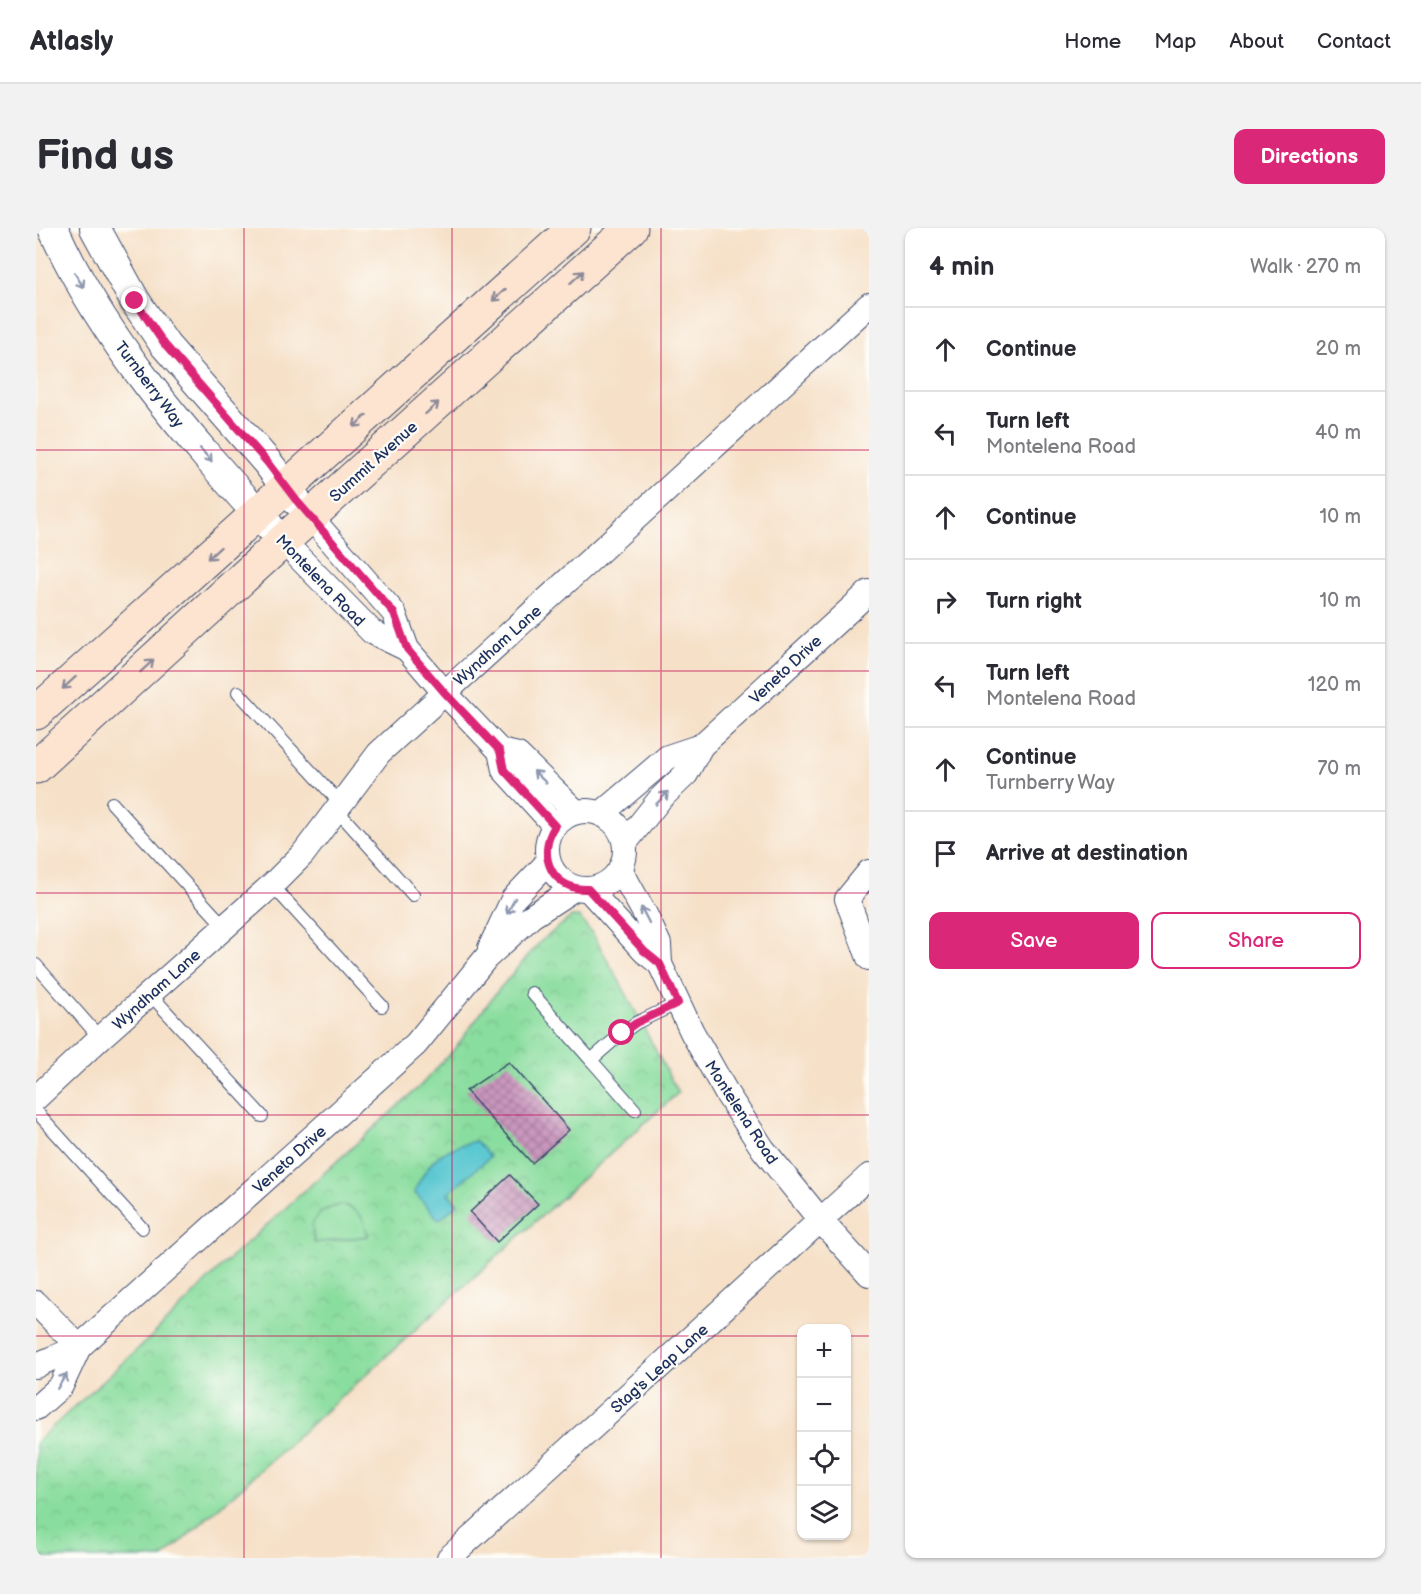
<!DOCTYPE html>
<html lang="en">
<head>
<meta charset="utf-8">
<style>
	:root { --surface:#fff; --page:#f2f2f3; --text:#2b2b33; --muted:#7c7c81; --line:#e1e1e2; --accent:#db2777 }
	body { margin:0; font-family:"Balsamiq Sans",sans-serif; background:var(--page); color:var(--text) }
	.controls { position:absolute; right:18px; bottom:18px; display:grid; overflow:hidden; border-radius:12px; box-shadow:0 2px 4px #0004 }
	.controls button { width:54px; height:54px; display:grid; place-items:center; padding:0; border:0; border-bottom:2px solid var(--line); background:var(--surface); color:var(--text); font:30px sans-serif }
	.stop { position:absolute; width:18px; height:18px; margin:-14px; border:4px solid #db2777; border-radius:50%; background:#fff }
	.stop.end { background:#db2777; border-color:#fff; box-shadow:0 2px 6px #0008 }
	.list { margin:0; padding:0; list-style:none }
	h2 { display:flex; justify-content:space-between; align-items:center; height:78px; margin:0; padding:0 24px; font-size:26px }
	h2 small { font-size:20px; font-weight:400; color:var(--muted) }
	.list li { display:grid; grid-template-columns:39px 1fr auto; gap:18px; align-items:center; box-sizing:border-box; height:84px; padding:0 24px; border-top:2px solid var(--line) }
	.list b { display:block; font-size:22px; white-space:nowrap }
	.list p { margin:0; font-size:20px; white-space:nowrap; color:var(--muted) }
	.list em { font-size:20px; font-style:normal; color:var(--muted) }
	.actions { display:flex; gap:12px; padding:18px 24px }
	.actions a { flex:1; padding:14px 0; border:2px solid var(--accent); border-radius:12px; text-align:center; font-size:21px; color:var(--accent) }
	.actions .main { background:var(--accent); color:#fff }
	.icon { flex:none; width:33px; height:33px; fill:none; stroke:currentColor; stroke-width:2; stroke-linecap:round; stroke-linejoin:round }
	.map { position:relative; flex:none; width:833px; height:1330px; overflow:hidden; border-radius:12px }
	header { display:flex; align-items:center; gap:36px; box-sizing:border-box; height:84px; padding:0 30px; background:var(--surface); border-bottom:2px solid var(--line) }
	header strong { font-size:28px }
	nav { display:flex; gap:33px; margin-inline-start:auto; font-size:21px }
	.intro { display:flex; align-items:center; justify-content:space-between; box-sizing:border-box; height:144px; padding:0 36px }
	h1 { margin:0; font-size:42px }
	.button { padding:15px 27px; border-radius:12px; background:var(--accent); color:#fff; font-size:21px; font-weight:700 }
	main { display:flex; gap:36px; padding:0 36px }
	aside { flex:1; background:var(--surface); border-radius:12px; box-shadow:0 2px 4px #0004 }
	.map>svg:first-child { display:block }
	.park { fill:url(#park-crowns); stroke:#52867e; stroke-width:1.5 }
	.pitch { fill:#89dd9e; stroke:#52867e; stroke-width:1.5 }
	.water { fill:#5ac7d1; stroke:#3a7b98; stroke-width:1.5 }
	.building { fill:url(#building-cross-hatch) }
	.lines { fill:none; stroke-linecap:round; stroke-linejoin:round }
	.service-casing { stroke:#3c4a6e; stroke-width:14 }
	.minor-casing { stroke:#3c4a6e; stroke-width:26 }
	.tertiary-casing { stroke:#3c4a6e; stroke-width:32 }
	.secondary-casing { stroke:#3c4a6e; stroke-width:35 }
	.service { stroke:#fff; stroke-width:12 }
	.minor { stroke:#fff; stroke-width:24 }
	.tertiary { stroke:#fff; stroke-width:30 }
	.secondary { stroke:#fde4d1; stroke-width:33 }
	.oneway { stroke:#8c8a98 }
	.oneway2 { stroke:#8d97ae }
	.route { stroke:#db2777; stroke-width:8 }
	.grid { fill:none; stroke:#c2185b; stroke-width:1.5; stroke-opacity:0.55 }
	.labels { text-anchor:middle; stroke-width:4.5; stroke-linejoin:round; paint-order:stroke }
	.street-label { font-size:16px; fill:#1b2f5e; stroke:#fdfcf7 }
</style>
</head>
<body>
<header>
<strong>Atlasly</strong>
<nav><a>Home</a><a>Map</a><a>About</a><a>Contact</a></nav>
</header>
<div class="intro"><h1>Find us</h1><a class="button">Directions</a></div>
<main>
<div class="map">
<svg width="833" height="1330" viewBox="0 0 833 1330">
	<defs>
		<pattern id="park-crowns" width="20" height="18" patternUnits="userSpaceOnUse" patternTransform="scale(1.5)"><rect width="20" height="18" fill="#89dd9e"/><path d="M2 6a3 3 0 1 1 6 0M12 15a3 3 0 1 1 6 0" fill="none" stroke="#76be8a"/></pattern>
		<pattern id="building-cross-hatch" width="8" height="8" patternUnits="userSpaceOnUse" patternTransform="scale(1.5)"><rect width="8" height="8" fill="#cb97be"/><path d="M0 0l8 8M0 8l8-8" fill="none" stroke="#a47c9e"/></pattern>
	</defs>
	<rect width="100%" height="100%" fill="#fdfcf7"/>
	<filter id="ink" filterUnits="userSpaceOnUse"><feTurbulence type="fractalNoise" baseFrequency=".0167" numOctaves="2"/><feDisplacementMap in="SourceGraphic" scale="12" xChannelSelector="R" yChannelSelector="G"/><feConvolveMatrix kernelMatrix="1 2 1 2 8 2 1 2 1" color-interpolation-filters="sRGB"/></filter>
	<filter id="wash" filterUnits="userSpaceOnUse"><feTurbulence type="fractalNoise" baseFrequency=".008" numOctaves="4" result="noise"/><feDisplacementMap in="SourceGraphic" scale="24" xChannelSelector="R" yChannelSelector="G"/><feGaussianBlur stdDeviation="1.35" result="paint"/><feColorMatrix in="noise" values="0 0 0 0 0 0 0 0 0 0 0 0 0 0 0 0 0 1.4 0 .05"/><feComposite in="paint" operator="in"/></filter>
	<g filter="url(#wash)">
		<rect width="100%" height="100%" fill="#f6e0c7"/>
		<path class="park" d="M535,689h8l15,19 27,48 57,109 -515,465h-127v-116l118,-108 73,-73 194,-176 35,-38 39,-53 45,-52z"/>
		<path class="pitch" d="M305,977c20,4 23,14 27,31l-54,7c0,-6 -3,-15 -1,-20 4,-12 18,-16 28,-18z"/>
		<path class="water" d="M440,913l14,16 -42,36 10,11 -19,16 -25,-28c16,-33 26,-43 62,-51z"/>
		<g id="blocks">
			<g class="building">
				<path d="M473,834l60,68 -37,33 -66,-72z"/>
				<path d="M474,947l28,29 -41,38 -27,-30z"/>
			</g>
		</g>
	</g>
	<g filter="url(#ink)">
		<use href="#blocks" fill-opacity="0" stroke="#3c4a6e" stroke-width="1.5"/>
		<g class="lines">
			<g class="service-casing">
				<g id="service">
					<path d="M202,464l102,111"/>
					<path d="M76,575l113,124"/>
					<path d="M300,581l77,86"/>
					<path d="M236,657l110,121"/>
					<path d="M0,737l64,73"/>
					<path d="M496,765l59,67 31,-27 14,-10 42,-20"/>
					<path d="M114,766l112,122"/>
					<path d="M555,832l44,50"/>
					<path d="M0,883l106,117"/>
				</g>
			</g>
			<g class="minor-casing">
				<g id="minor">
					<path d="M264,277l94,108 13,36 37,43 56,59 4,19 51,56"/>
					<path d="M237,303l99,101 35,17"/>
					<path d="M464,523l18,4 58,57"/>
					<circle cx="550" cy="622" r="39"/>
					<path d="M565,586l67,-57 33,-11"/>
					<path d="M589,615l35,-44 26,-25 15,-28 168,-154"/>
					<path d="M584,641l25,45 14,30 1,20"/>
					<path d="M833,644l-22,27 22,59"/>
					<path d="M552,661l56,62 16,13 32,68 35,62 36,55 58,72 48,53"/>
					<path d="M454,720l23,-49 35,-37"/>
					<path d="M0,870l64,-60 172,-153 31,-31 76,-101 490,-448"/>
					<path d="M0,1075l43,44"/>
					<path d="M0,1138l3,-2 40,-17 337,-303 70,-86 46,-42 43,-28"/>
					<path d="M0,1180l25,-22 18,-39"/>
					<path d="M413,1330l420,-382"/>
				</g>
			</g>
			<g class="tertiary-casing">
				<g id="tertiary">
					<path d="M17,0c50,113 133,206 215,297"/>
					<path d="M59,0l40,73 30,44 102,117 29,38"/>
				</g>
			</g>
			<g class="secondary-casing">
				<g id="secondary">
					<path d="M0,485l538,-485"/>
					<path d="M0,539l247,-226 348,-313"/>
				</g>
			</g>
			<use href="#service" class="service"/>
			<use href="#minor" class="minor"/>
			<use href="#tertiary" class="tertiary"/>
			<use href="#secondary" class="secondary"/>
		</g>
		<defs><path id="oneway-shaft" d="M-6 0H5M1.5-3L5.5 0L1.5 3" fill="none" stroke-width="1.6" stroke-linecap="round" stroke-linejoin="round" transform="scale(1.5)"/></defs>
		<g class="oneway">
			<use href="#oneway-shaft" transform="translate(541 49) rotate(-42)"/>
			<use href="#oneway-shaft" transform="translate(463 67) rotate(138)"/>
			<use href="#oneway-shaft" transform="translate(396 180) rotate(-42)"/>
			<use href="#oneway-shaft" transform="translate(324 193) rotate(138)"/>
			<use href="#oneway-shaft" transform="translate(178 325) rotate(138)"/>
			<use href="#oneway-shaft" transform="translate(111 438) rotate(-42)"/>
			<use href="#oneway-shaft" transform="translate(33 455) rotate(138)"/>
		</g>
		<g class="oneway2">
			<use href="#oneway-shaft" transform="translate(43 52) rotate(59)"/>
			<use href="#oneway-shaft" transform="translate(170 227) rotate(49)"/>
			<use href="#oneway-shaft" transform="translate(504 549) rotate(-136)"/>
			<use href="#oneway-shaft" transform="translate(626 570) rotate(-47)"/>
			<use href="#oneway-shaft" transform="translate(475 678) rotate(117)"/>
			<use href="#oneway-shaft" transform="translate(609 687) rotate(-117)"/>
			<use href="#oneway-shaft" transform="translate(26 1153) rotate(-58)"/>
		</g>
	</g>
	<g class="lines" filter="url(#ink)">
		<path class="route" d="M99,73l30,44 102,117 29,38 98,113 13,36 37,43 56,59 4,19 51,56c-19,29 -3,64 33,63l56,62 16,13 18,39 -42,20 -14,10"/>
	</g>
	<path class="grid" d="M208,0v1330M416,0v1330M625,0v1330M0,222h833M0,443h833M0,665h833M0,887h833M0,1108h766M810,1108h23"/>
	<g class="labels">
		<g class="street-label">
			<text transform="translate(114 156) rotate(53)" y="6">Turnberry Way</text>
			<text transform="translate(337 233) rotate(-42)" y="6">Summit Avenue</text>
			<text transform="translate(285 352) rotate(46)" y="6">Montelena Road</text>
			<text transform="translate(461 417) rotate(-42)" y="6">Wyndham Lane</text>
			<text transform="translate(749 441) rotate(-43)" y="6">Veneto Drive</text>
			<text transform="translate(120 761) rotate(-42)" y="6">Wyndham Lane</text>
			<text transform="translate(706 884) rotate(57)" y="6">Montelena Road</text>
			<text transform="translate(253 931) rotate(-42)" y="6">Veneto Drive</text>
			<text transform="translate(623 1140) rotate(-42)" y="6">Stag's Leap Lane</text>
		</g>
	</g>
</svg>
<div class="controls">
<button>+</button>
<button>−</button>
<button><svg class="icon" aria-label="locate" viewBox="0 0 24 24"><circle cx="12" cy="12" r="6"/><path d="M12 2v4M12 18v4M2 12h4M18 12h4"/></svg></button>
<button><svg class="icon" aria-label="layers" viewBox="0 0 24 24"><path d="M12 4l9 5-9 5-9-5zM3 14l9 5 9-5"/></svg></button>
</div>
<div class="stop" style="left:586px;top:805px"></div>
<div class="stop end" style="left:99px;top:73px"></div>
</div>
<aside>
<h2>4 min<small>Walk · 270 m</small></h2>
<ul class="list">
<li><svg class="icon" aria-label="ahead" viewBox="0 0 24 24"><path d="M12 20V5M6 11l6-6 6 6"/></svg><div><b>Continue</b></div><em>20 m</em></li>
<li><svg class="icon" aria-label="left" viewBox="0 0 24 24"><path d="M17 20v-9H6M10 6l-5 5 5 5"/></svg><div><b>Turn left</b><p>Montelena Road</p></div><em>40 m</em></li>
<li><svg class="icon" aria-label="ahead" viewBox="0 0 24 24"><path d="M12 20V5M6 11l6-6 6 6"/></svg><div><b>Continue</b></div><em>10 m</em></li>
<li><svg class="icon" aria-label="right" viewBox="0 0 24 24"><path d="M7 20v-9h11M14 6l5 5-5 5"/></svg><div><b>Turn right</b></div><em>10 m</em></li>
<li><svg class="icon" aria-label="left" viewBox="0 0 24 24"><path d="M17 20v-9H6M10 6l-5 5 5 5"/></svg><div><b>Turn left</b><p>Montelena Road</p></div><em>120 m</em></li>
<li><svg class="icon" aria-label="ahead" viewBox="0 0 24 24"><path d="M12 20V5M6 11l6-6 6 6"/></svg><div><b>Continue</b><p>Turnberry Way</p></div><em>70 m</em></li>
<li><svg class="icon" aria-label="arrive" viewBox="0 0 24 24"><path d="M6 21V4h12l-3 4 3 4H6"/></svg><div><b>Arrive at destination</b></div></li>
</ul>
<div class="actions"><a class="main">Save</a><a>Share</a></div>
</aside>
</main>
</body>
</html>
